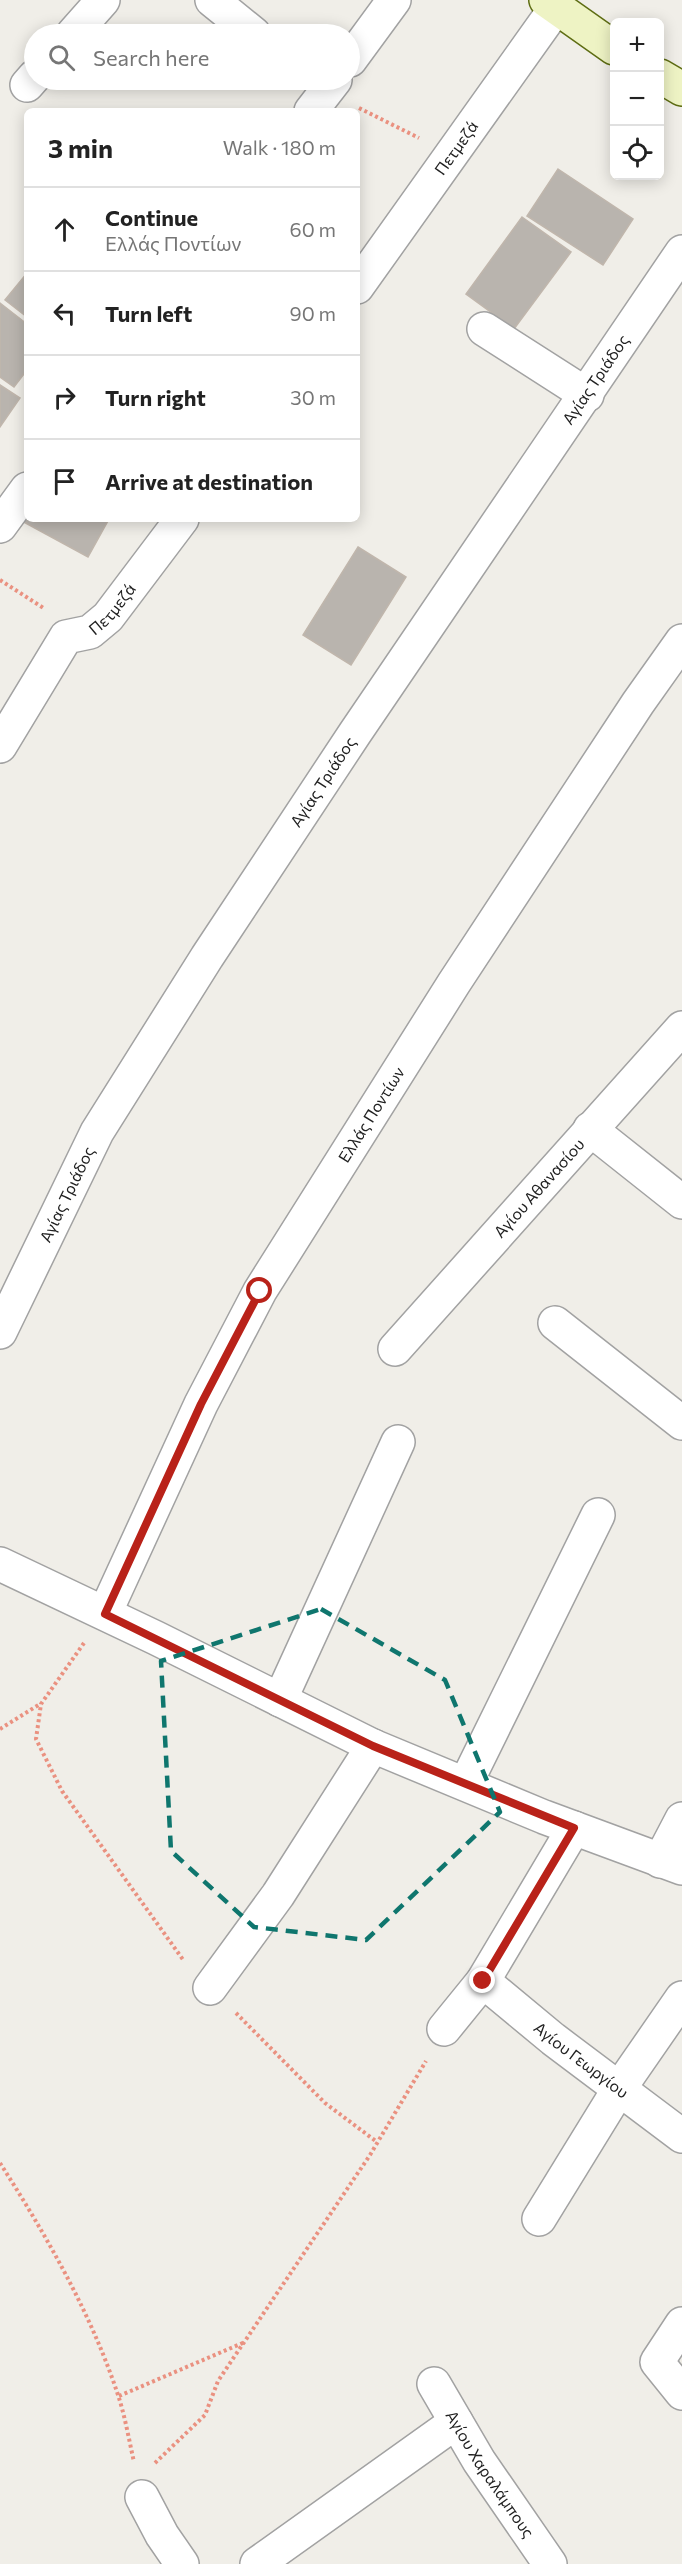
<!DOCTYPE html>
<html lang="en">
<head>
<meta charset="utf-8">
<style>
	:root { --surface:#fff; --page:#f2f2f2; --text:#222; --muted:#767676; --line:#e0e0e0 }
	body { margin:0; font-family:Commissioner,sans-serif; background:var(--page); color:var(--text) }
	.controls { position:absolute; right:18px; top:18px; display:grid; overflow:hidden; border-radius:9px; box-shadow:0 3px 15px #0003 }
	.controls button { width:54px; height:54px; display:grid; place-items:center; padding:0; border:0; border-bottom:2px solid var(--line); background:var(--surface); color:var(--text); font:30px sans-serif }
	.stop { position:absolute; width:18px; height:18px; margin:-14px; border:4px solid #b92219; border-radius:50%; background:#fff }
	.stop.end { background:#b92219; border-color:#fff; box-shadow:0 2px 6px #0008 }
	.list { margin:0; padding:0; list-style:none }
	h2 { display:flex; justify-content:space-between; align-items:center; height:78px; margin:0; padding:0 24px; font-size:26px }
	h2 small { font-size:20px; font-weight:400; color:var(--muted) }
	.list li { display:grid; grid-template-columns:39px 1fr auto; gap:18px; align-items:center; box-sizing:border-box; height:84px; padding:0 24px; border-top:2px solid var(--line) }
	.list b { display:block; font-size:22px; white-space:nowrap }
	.list p { margin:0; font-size:20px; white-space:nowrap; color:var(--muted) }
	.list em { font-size:20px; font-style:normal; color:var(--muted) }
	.icon { flex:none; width:33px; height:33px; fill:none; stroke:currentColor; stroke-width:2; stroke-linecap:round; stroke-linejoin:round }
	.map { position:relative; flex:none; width:682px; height:2564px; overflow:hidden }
	.search { position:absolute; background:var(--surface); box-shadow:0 3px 15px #0003; left:24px; top:24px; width:336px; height:66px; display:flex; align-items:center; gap:15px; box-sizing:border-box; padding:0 21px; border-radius:33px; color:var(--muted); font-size:22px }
	.panel { position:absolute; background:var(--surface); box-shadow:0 3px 15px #0003; left:24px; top:108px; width:336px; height:414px; border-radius:9px }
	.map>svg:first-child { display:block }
	.building { fill:#b9b4ae; stroke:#c0b6ac; stroke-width:1.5 }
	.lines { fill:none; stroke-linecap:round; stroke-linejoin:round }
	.street-casing { stroke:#a2a2a2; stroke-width:36 }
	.secondary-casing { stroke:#5e6d13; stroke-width:36 }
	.path { stroke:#ea9180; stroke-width:4; stroke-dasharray:3 3; stroke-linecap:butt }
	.street { stroke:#fff; stroke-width:33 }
	.secondary { stroke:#eef3c4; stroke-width:33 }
	.route { stroke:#b92219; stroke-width:8 }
	.marked { fill:none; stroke:#0f766e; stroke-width:4.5; stroke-dasharray:12 8; stroke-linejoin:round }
	.labels { text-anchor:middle; stroke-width:4.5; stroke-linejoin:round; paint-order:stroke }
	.street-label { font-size:16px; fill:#212121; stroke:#fff }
</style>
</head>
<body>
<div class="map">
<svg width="682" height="2564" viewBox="0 0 682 2564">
	<rect width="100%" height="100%" fill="#f0eee8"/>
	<g class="building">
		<path d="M558,169l75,50 -30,46 -76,-49z"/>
		<path d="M522,217l49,35 -57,77 -48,-35z"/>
		<path d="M27,273v44l-22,-17z"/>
		<path d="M0,303l27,21v46l-13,17 -14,-10z"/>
		<path d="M0,385l20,13 -20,29z"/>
		<path d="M27,503v16h82l-21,38 -70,-38z"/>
		<path d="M358,547l48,30 -55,88 -48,-30z"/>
	</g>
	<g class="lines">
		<g class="street-casing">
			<g id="street">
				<path d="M212,0l42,34"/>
				<path d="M73,34l30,-34"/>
				<path d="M350,60l44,-60"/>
				<path d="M27,85l7,-8"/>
				<path d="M311,111l24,-31"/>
				<path id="s1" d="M357,287l198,-278"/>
				<path d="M484,329l103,66"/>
				<path d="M0,526l27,-37"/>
				<path id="s2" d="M0,746l66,-109 24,-5 18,-15 74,-98"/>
				<path d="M590,1129l92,73"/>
				<path d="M555,1323l127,100"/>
				<path id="s3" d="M0,1332l97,-200 110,-175 148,-224 327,-481"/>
				<path id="s4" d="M395,1349l287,-321"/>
				<path d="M0,1564l156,74 217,108 171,71 138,51"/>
				<path id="s5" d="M105,1613l96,-209 59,-113 194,-308 184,-280 44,-62"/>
				<path d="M280,1700l118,-258"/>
				<path d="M466,1783l132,-268"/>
				<path d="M660,1861l22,-42"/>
				<path id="s6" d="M483,1981l70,58 129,97"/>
				<path d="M210,1988l68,-93 95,-149"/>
				<path d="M444,2029l39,-48 91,-153"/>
				<path d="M539,2219l80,-130 63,-91"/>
				<path d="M682,2324l-25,38 25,31"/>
				<path id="s7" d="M434,2384l45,77 71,103"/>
				<path d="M142,2497l20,38 20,29"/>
				<path d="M257,2564l199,-142"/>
			</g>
		</g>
		<g class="secondary-casing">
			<g id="secondary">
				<path d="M546,0l68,48"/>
				<path d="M660,76l22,13"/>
			</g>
		</g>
		<g class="path">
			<path d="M359,108l60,30"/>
			<path d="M0,580l45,29"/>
			<path d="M84,1643l-43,61 -5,35 26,52 122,170"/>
			<path d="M0,1729l40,-25"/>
			<path d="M236,2013l89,90 52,39"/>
			<path d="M0,2163c46,72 91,150 118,232 7,21 11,45 16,67"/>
			<path d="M119,2396l126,-54"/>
			<path d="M155,2463l50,-48 13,-34 152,-226 56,-94"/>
		</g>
		<use href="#street" class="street"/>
		<use href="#secondary" class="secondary"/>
	</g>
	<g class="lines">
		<path class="route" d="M260,1291l-59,113 -96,210 268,132 201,82 -91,153"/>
	</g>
	<path class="marked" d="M321,1609l124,71 55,132 -134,128 -112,-13 -83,-76 -10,-190z"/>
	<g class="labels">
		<g class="street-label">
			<text dy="6" stroke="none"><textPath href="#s1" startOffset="171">Πετμεζά</textPath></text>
			<text dy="6" stroke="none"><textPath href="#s3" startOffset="1125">Αγίας Τριάδος</textPath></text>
			<text dy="6" stroke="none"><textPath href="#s2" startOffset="184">Πετμεζά</textPath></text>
			<text dy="6" stroke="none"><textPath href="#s3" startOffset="639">Αγίας Τριάδος</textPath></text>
			<text dy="6" stroke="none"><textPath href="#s5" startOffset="566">Ελλάς Ποντίων</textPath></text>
			<text dy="6" stroke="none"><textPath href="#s4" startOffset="216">Αγίου Αθανασίου</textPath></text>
			<text dy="6" stroke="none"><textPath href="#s3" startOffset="153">Αγίας Τριάδος</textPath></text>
			<text dy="6" stroke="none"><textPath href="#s6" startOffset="126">Αγίου Γεωργίου</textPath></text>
			<text dy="6" stroke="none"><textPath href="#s7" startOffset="106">Αγίου Χαραλάμπους</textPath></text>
		</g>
	</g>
</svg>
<div class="controls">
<button>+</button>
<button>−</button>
<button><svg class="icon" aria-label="locate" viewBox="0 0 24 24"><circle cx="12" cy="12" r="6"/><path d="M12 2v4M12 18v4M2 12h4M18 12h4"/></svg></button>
</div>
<div class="stop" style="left:260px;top:1291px"></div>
<div class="stop end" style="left:483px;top:1981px"></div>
<div class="search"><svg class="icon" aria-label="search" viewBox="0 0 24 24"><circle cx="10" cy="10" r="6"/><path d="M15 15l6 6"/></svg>Search here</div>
<section class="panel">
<h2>3 min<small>Walk · 180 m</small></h2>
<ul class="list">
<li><svg class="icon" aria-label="ahead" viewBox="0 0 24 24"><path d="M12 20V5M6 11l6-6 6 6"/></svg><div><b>Continue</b><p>Ελλάς Ποντίων</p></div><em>60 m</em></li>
<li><svg class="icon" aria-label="left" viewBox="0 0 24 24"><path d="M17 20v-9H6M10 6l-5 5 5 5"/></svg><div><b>Turn left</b></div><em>90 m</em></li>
<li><svg class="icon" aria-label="right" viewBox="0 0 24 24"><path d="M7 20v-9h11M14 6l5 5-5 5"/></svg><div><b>Turn right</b></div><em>30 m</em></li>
<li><svg class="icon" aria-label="arrive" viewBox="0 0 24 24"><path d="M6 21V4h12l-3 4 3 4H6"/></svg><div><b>Arrive at destination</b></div></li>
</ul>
</section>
</div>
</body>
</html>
